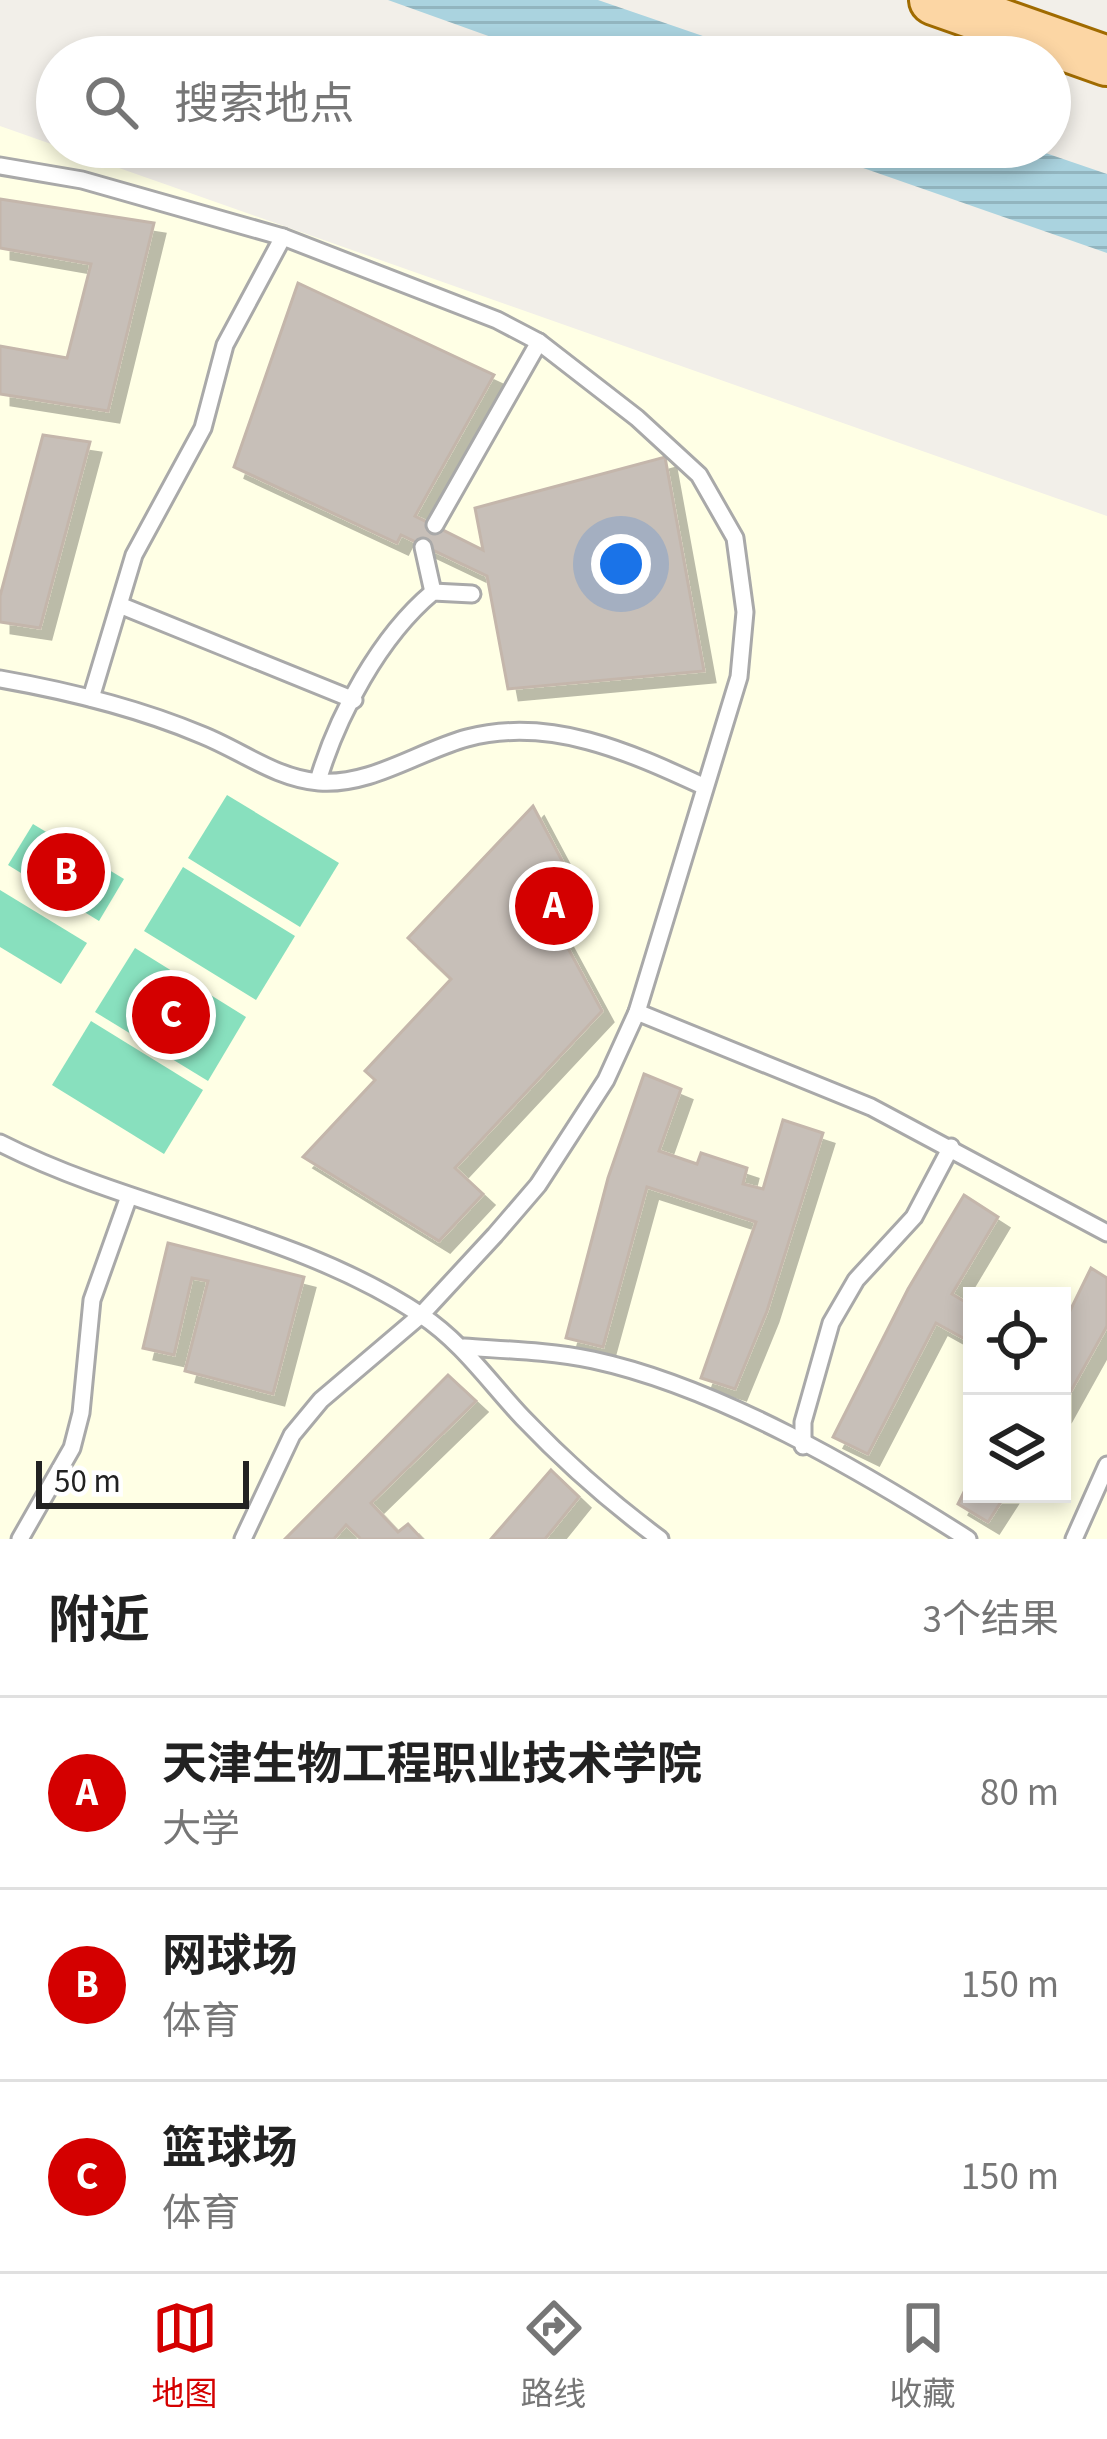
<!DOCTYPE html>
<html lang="zh">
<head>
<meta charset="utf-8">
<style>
	:root { --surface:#fff; --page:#f2f2f2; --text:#222; --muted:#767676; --line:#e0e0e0; --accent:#d40000 }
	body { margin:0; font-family:"Source Sans 3","Noto Sans SC",sans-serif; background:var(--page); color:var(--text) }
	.controls { position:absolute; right:36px; bottom:36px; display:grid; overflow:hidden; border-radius:0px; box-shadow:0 6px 18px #0003 }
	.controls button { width:108px; height:108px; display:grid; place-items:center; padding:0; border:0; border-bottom:3px solid var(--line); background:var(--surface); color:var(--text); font:60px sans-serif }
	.scale { position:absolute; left:36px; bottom:30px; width:213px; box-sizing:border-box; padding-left:12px; border:6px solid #222; border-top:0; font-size:33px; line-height:42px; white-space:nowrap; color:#222; -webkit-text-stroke:9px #fff; paint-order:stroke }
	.you { position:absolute; left:621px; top:564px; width:42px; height:42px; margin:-30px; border:9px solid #fff; border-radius:50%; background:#1a73e8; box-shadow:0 0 0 18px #1a73e833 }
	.badge { display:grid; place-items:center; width:78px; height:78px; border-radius:50%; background:var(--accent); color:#fff; font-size:39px; font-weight:700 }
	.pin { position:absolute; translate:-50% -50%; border:6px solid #fff; box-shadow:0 3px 12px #0006 }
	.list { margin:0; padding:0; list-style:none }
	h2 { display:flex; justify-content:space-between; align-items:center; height:156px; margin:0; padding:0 48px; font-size:51px }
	h2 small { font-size:39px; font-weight:400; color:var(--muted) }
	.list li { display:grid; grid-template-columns:78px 1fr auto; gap:36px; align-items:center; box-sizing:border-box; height:192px; padding:0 48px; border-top:3px solid var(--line) }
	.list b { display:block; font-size:45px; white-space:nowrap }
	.list p { margin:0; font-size:39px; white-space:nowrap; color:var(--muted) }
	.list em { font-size:39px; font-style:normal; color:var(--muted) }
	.icon { flex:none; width:66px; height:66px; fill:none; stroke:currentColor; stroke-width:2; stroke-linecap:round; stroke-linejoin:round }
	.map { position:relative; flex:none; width:1107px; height:1539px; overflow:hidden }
	.search { position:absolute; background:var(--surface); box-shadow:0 6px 18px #0003; left:36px; right:36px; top:36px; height:132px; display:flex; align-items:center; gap:30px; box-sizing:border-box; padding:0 42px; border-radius:66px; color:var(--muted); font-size:45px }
	.sheet { height:732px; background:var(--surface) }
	nav { display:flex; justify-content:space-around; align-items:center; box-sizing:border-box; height:168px; border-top:3px solid var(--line); background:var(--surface); font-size:33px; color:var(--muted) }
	nav a { display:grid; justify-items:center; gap:6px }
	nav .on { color:var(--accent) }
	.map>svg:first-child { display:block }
	.education { fill:#ffffe5; fill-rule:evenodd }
	.pitch { fill:#88e0be }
	.water { fill:url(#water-rules) }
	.building { fill:#c7bfb8; stroke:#c4b6ab; stroke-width:3; filter:url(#shadow) }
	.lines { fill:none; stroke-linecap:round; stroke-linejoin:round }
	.lane-casing { stroke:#a9a9a9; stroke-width:21 }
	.primary-casing { stroke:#a06b00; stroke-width:54 }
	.lane { stroke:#fff; stroke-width:15 }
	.primary { stroke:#fcd6a4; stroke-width:48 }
</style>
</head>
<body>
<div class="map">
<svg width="1107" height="1539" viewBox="0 0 1107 1539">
	<defs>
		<pattern id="water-rules" width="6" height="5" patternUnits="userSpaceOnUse" patternTransform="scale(3)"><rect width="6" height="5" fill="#aad3df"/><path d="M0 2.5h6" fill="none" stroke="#92b5bf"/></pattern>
		<filter id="shadow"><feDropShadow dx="11" dy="11" stdDeviation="0" flood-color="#0004"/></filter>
	</defs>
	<rect width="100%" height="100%" fill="#f2efe9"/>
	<path class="education" d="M0,126l1107,390v1023h-1107zM972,1296h90v198h-90z"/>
	<g class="pitch">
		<path d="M227,795l112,68 -39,64 -112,-69z"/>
		<path d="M33,824l91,55 -25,42 -91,-56z"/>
		<path d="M183,867l112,69 -39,64 -112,-69z"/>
		<path d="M0,890l87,53 -26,41 -61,-37z"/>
		<path d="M135,948l111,69 -38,64 -113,-69z"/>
		<path d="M91,1021l112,69 -39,64 -112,-69z"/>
	</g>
	<g class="water">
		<path d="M388,0h210l166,57h-217z"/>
		<path d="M803,147h225l79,27v79z"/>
	</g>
	<g class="building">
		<path d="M0,199l154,24 -46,188 -108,-17v-48l67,12 24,-94 -91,-16z"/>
		<path d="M298,283l196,92 -79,141 68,34 -8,-42 190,-51 39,214 -196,18 -21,-113 -86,-41 -4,8 -163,-76z"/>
		<path d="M43,435l47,7 -50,186 -40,-6v-26z"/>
		<path d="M533,806l42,79 -26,28 53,98 -147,157 28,26 -44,47 -136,-84 72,-77 -10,-9 86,-92 -43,-41z"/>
		<path d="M644,1074l37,15 -22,62 38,13 4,-11 46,15 -4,16 20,5 20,-69 40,13 -56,178 -32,78 -34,-11 55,-156 -109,-35 -44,160 -37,-9 42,-160z"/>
		<path d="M964,1195l34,22 -46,77 20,12v37l-36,-20 -68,131 -35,-17 75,-148z"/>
		<path d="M168,1243l136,34 -31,117 -88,-23 23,-90 -16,-3 -18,77 -31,-7z"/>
		<path d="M1091,1268l16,10v48l-45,81v-80z"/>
		<path d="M448,1375l28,26 -105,102 27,29 10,-8 14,15h-61l-15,-14 -12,14h-49z"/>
		<path d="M551,1470l28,27 -34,42h-54z"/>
		<path d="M972,1476v18h34l-18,28 -30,-18z"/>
	</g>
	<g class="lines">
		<g class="lane-casing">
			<g id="lane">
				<path d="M0,166l82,14 201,57 214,83 42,22 98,76 62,57 36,63 10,74 -6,65 -102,335 -31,68 -68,105 -43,50 -74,80 -100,85 -29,35 -49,104"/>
				<path d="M435,525l104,-183"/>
				<path d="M423,547l10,45"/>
				<path d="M122,606l232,94"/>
				<path d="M0,679c68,12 138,29 202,56 40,16 73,43 117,47 52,4 100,-31 148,-44 83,-22 162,14 236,48"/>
				<path d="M91,698l43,-143 69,-127 22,-83 58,-108"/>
				<path d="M318,781c19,-65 62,-145 115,-189l39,2"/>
				<path d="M637,1012l234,95 236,126"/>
				<path d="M0,1143c136,69 293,87 421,172 42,28 68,67 102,103 43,45 87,84 137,121"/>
				<path d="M464,1347c43,3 86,4 129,13 125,27 267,110 375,179"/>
				<path d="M803,1446v-24l28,-99 25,-43 58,-63 37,-70"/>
				<path d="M20,1539l52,-91 9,-35 11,-113 36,-101"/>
				<path d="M1074,1539l33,-74"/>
			</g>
		</g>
		<g class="primary-casing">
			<path id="primary" d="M934,0l173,61"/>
		</g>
		<use href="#lane" class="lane"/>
		<use href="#primary" class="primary"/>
	</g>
</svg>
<div class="controls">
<button><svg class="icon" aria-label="locate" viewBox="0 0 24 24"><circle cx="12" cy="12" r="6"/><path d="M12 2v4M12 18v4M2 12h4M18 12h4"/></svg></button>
<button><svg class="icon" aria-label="layers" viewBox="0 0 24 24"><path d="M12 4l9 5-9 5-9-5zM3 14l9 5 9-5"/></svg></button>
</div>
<div class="scale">50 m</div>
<div class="you"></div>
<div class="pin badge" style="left:554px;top:906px">A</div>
<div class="pin badge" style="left:66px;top:872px">B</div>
<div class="pin badge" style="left:171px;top:1015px">C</div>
<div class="search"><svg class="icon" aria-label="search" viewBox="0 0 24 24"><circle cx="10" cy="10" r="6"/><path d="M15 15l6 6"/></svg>搜索地点</div>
</div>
<section class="sheet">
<h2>附近<small>3个结果</small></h2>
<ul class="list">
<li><span class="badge">A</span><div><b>天津生物工程职业技术学院</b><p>大学</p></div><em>80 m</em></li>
<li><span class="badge">B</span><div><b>网球场</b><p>体育</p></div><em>150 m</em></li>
<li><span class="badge">C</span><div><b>篮球场</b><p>体育</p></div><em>150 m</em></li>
</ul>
</section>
<nav>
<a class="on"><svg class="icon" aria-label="map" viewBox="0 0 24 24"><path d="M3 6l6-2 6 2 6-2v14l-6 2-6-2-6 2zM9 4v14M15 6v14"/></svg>地图</a>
<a><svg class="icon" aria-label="directions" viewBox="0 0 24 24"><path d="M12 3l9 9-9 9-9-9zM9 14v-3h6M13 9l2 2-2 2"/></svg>路线</a>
<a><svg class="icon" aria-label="saved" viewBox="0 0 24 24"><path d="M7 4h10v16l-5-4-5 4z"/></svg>收藏</a>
</nav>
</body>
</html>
